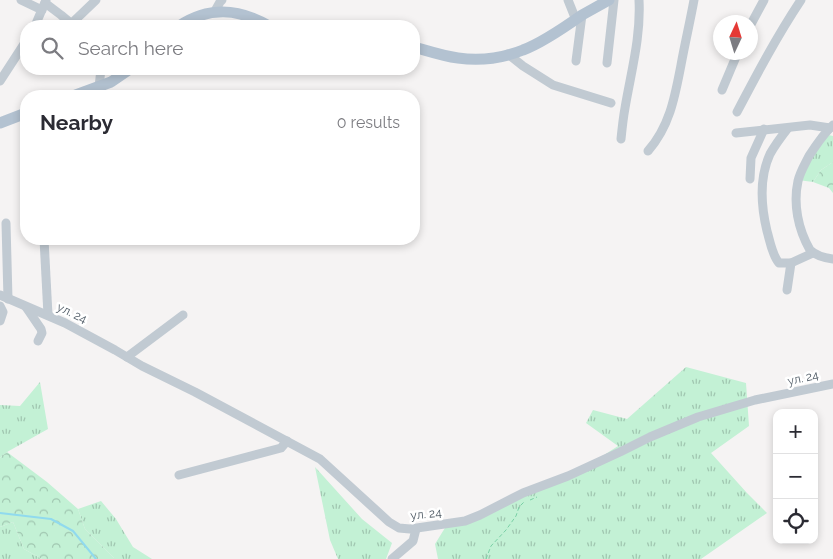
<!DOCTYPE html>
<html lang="en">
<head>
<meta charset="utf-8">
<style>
	:root { --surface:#fff; --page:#f7f7f7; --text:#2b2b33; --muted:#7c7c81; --line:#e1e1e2 }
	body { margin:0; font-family:Raleway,sans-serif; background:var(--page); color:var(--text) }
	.controls { position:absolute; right:15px; bottom:15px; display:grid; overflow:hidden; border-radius:10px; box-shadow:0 2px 8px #0003 }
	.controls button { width:45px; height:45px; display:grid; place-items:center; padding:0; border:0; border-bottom:1px solid var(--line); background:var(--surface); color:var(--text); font:25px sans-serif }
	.compass { position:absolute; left:713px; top:15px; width:45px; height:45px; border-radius:50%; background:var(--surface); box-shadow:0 2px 8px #0003; rotate:4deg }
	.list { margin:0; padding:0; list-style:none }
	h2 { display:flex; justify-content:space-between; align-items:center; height:65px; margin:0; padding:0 20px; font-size:21px }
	h2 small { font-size:16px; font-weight:400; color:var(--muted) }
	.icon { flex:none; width:28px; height:28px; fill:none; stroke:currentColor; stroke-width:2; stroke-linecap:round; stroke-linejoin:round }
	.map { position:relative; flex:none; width:833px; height:559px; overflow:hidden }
	.search { position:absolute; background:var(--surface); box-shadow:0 2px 8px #0003; left:20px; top:20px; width:400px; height:55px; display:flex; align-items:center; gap:12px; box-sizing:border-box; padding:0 18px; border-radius:20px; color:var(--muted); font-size:19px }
	.panel { position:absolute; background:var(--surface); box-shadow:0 2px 8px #0003; left:20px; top:90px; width:400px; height:155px; border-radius:20px }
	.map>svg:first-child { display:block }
	.grass { fill:url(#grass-tufts) }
	.forest { fill:url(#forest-crowns) }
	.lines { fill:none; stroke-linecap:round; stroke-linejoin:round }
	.stream { stroke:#90daee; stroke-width:2 }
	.path { stroke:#7ad0a6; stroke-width:1; stroke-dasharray:4 2.5; stroke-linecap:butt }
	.minor { stroke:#c1cad2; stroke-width:9 }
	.major { stroke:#b3c2d1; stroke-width:11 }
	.labels { text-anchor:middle; stroke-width:5; stroke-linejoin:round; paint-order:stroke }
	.street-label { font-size:12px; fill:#4a5661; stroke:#fff }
</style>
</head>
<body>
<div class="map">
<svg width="833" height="559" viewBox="0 0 833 559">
	<defs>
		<pattern id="grass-tufts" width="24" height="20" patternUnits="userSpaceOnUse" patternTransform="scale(1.25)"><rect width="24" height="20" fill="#c3f1d5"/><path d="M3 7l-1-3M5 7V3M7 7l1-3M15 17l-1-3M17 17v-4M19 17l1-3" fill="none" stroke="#a0c6b0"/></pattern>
		<pattern id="forest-crowns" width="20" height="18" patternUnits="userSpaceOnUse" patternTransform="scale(1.25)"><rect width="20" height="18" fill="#c3f1d5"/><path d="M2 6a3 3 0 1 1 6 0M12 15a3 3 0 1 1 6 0" fill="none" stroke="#a0c6b0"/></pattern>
	</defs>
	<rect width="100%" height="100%" fill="#f5f3f3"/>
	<g class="grass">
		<path d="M824,134l9,2v26l-12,8 -8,12 -15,-2z"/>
		<path d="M686,367l60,16 3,43 -38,27 36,40 20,20 -66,46h-263l-3,-15 13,-21 23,-3 113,-52 34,-22 -32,-23 7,-13 34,9z"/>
		<path d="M40,382l8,47 -41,23 -7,6v-53l20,1z"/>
		<path d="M315,467l47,52 30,24 -6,16h-48l-8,-19z"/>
		<path d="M101,501l15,18 17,28 19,12h-37l-30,-30 -7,-20z"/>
		<path d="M13,522l11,27 18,10h-42v-32z"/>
	</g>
	<g class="forest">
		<path d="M833,162v31l-4,-5 -16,-6 8,-12z"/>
		<path d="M7,452l40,30 31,27 7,20 30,30h-73l-18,-10 -11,-27 -13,5v-69z"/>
	</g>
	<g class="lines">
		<path class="stream" d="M0,513l51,6 22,12 23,28"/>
		<g class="path">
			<path d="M530,500l7,-3"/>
			<path d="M486,559l5,-13 15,-16 10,-14 3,-9 5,-5"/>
		</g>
		<g class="minor">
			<path d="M21,0l21,10"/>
			<path d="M568,0l8,20"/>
			<path d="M45,3l16,12 13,11"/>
			<path d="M215,11l5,-9 2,-2"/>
			<path d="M71,24l25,-24"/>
			<path d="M35,26l11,-26"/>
			<path d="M750,26l14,-26"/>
			<path d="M508,54l15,12 30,19 58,18"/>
			<path d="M576,61l6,-46"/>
			<path d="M607,63l7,-63"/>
			<path d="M101,69l-2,18 5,9"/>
			<path d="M0,81l26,-40"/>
			<path d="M722,90l16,-38"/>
			<path d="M737,112c20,-38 40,-76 64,-112"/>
			<path d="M833,125c-10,9 -17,20 -24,31 -4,8 -9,16 -11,25 -5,23 0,48 12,69 6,6 15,8 23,9"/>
			<path d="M788,128c-7,9 -13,17 -18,26 -11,24 -9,52 -3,77 3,10 5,24 12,32h12l22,-10"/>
			<path d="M736,133l74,-8 20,3"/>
			<path d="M621,139c1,-10 2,-20 4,-31 6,-36 16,-71 14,-108"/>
			<path d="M648,151c22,-25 27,-55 33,-86 4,-22 9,-43 13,-65"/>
			<path d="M750,179l1,-21 13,-29"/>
			<path d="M6,223l2,76"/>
			<path d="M44,239l4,76"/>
			<path d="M787,290l4,-27"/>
			<path d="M0,295l65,28 50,27 27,16 53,26 125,67 69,63 10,6 11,1 55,-8 15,-6 43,-22 45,-17 52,-24 30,-15 48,-20 57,-17 78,-16"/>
			<path d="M0,306l3,6 -3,9"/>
			<path d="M26,307l15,22 1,4 -4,8"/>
			<path d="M127,357l56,-42"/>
			<path d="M179,475l102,-27 6,-7"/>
			<path d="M392,559l21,-18 3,-12"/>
		</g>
		<g class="major">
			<path d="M179,26c30,-20 59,-18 90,0"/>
			<path d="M414,47c14,4 29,9 44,11 21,3 45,0 65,-8 19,-7 42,-23 59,-35 9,-5 18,-10 27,-15"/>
			<path d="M73,96l38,-14 19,-13"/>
			<path d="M0,123l26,-10"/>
		</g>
	</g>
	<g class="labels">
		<g class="street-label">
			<text transform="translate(72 313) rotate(26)" y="4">ул. 24</text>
			<text transform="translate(803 378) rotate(-12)" y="4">ул. 24</text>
			<text transform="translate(426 514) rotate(-6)" y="4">ул. 24</text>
		</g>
	</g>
</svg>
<div class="controls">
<button>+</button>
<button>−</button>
<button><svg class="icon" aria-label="locate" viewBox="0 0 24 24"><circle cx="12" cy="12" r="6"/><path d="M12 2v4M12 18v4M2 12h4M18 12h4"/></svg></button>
</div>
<svg class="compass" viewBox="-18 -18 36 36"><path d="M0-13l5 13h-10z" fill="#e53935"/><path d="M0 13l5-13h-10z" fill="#7c7c81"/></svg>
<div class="search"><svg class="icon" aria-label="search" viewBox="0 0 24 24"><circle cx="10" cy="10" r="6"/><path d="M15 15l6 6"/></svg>Search here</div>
<section class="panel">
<h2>Nearby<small>0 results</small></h2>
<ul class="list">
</ul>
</section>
</div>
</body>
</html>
